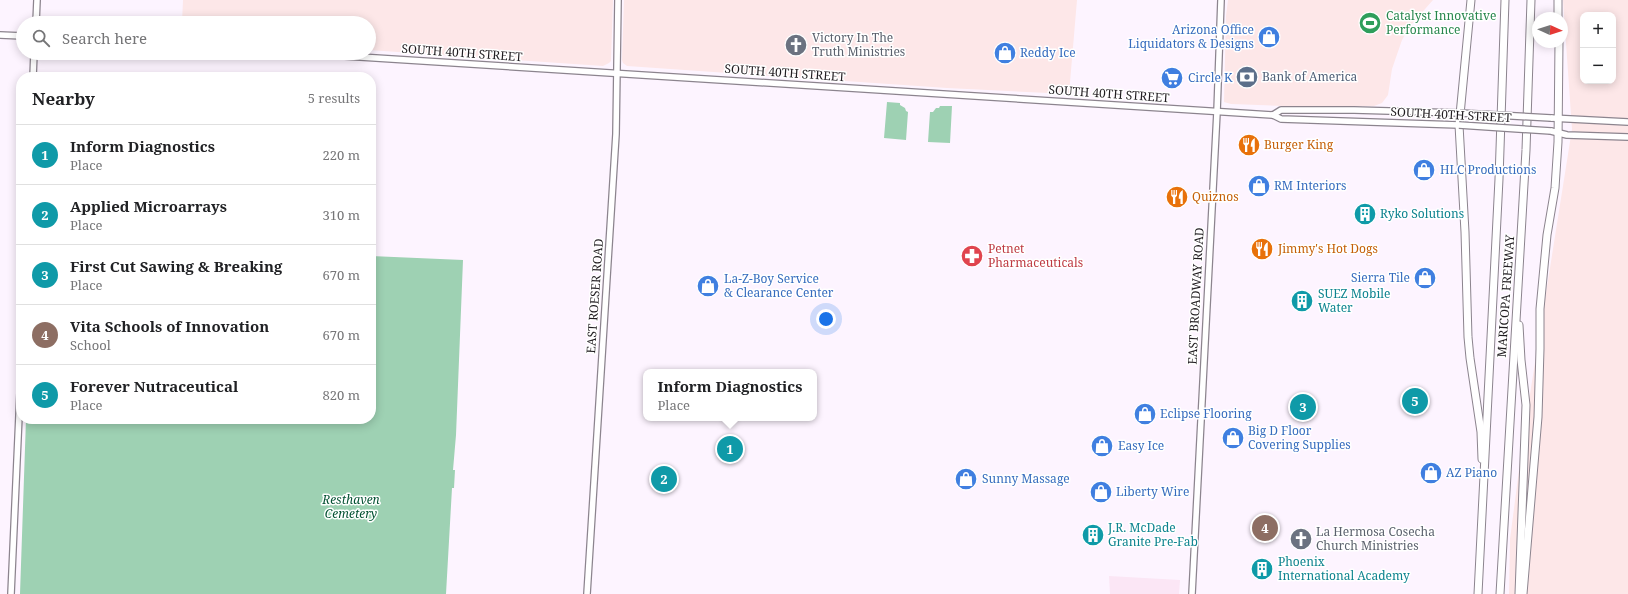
<!DOCTYPE html>
<html lang="en">
<head>
<meta charset="utf-8">
<style>
	:root { --surface:#fff; --page:#f6f6f6; --text:#202124; --muted:#757577; --line:#e0e0e0; --accent:#1a73e8 }
	body { margin:0; font-family:"Noto Serif",serif; background:var(--page); color:var(--text) }
	.controls { position:absolute; right:12px; top:12px; display:grid; overflow:hidden; border-radius:8px; box-shadow:0 2px 10px #0003 }
	.controls button { width:36px; height:36px; display:grid; place-items:center; padding:0; border:0; border-bottom:1px solid var(--line); background:var(--surface); color:var(--text); font:20px sans-serif }
	.compass { position:absolute; left:1532px; top:12px; width:36px; height:36px; border-radius:50%; background:var(--surface); box-shadow:0 2px 10px #0003; rotate:93deg }
	.you { position:absolute; left:826px; top:319px; width:14px; height:14px; margin:-10px; border:3px solid #fff; border-radius:50%; background:#1a73e8; box-shadow:0 0 0 6px #1a73e833 }
	.badge { display:grid; place-items:center; width:26px; height:26px; border-radius:50%; background:var(--accent); color:#fff; font-size:13px; font-weight:700 }
	.pin { position:absolute; translate:-50% -50%; border:2px solid #fff; box-shadow:0 1px 4px #0006 }
	.popup { position:absolute; left:643px; top:369px; width:174px; height:52px; box-sizing:border-box; display:grid; place-content:center; border-radius:8px; background:var(--surface); filter:drop-shadow(0 1px 3px #0005); font-size:13px; white-space:nowrap; color:var(--muted) }
	.popup b { font-size:15px; color:var(--text) }
	.popup::after { content:''; position:absolute; left:50%; top:100%; margin-left:-8px; border:8px solid transparent; border-top-color:var(--surface) }
	.list { margin:0; padding:0; list-style:none }
	h2 { display:flex; justify-content:space-between; align-items:center; height:52px; margin:0; padding:0 16px; font-size:17px }
	h2 small { font-size:13px; font-weight:400; color:var(--muted) }
	.list li { display:grid; grid-template-columns:26px 1fr auto; gap:12px; align-items:center; box-sizing:border-box; height:60px; padding:0 16px; border-top:1px solid var(--line) }
	.list b { display:block; font-size:15px; white-space:nowrap }
	.list p { margin:0; font-size:13px; white-space:nowrap; color:var(--muted) }
	.list em { font-size:13px; font-style:normal; color:var(--muted) }
	.icon { flex:none; width:22px; height:22px; fill:none; stroke:currentColor; stroke-width:2; stroke-linecap:round; stroke-linejoin:round }
	.map { position:relative; flex:none; width:1628px; height:594px; overflow:hidden }
	.search { position:absolute; background:var(--surface); box-shadow:0 2px 10px #0003; left:16px; top:16px; width:360px; height:44px; display:flex; align-items:center; gap:10px; box-sizing:border-box; padding:0 14px; border-radius:22px; color:var(--muted); font-size:15px }
	.panel { position:absolute; background:var(--surface); box-shadow:0 2px 10px #0003; left:16px; top:72px; width:360px; height:352px; border-radius:16px }
	.map>svg:first-child { display:block }
	.industrial { fill:#fde7e8; fill-rule:evenodd }
	.education { fill:#fbe6f5 }
	.green { fill:#9ed1b3 }
	.lines { fill:none; stroke-linecap:round; stroke-linejoin:round }
	.secondary-casing { stroke:#8c848e; stroke-width:8 }
	.highway-casing { stroke:#8c848e; stroke-width:9 }
	.secondary { stroke:#fff; stroke-width:5.5 }
	.highway { stroke:#fff; stroke-width:7 }
	.secondary-bridge-casing { stroke:#8c848e; stroke-width:8; stroke-linecap:butt }
	.secondary-bridge { stroke:#fff; stroke-width:5.5 }
	.labels { text-anchor:middle; stroke-width:3; stroke-linejoin:round; paint-order:stroke }
	.leisure-label { font-size:12px; fill:#27864d; stroke:#fff; text-anchor:start }
	.shop-label { font-size:12px; fill:#366cbe; stroke:#fff; text-anchor:start }
	.worship-label { font-size:12px; fill:#5b616d; stroke:#fff; text-anchor:start }
	.street-label { font-size:12px; fill:#201c20; stroke:#fff }
	.service-label { font-size:12px; fill:#4e5e75; stroke:#fff; text-anchor:start }
	.food-label { font-size:12px; fill:#c56008; stroke:#fff; text-anchor:start }
	.culture-label { font-size:12px; fill:#0d838f; stroke:#fff; text-anchor:start }
	.health-label { font-size:12px; fill:#be3a42; stroke:#fff; text-anchor:start }
	.park-label { font-size:12px; font-style:italic; fill:#035132; stroke:#fff }
</style>
</head>
<body>
<div class="map">
<svg width="1628" height="594" viewBox="0 0 1628 594">
	<rect width="100%" height="100%" fill="#fdf4ff"/>
	<g class="industrial">
		<path d="M183,0h430l-2,61 -2,2 -6,3 -234,-16v-27h-187z"/>
		<path d="M624,0h453l-8,94 -122,-6 -320,-22 -4,-3 -1,-3z"/>
		<path d="M1228,0h205l-23,26 -8,14 -10,29 -4,26 -6,8 -8,3h-91l-52,-2 -7,-2 2,-86z"/>
		<path d="M1563,0h65v594h-119l1,-55 14,-107 48,-303zM1583,15h30v66h-30z"/>
	</g>
	<path class="education" d="M1109,576l71,4 -1,14h-69z"/>
	<g class="green">
		<path d="M887,102l13,1v2l5,3 1,3 2,1 -2,28 -22,-2z"/>
		<path d="M940,106h12l-2,37 -22,-1 2,-30h3l3,-4h3z"/>
		<path d="M371,256l92,4 -7,175 -3,35h2l-1,18h-2l-6,106h-426l6,-175h345z"/>
	</g>
	<g class="lines">
		<g class="secondary-casing">
			<g id="secondary">
				<path d="M36,23l1,-23"/>
				<path d="M0,35l23,1"/>
				<path d="M297,53l976,62 8,4 178,6"/>
				<path d="M33,77l1,-24"/>
				<path d="M1273,115l8,-5h73l106,3"/>
				<path d="M1551,118l77,4"/>
				<path d="M1551,131l16,4 61,2"/>
				<path d="M11,594l10,-223"/>
				<path d="M587,594l29,-460 2,-134"/>
				<path d="M1192,594l25,-482 4,-112"/>
			</g>
		</g>
		<g class="highway-casing">
			<g id="highway">
				<path d="M1471,0l-12,125 6,107 3,105 2,21 11,74 1,27"/>
				<path d="M1558,0v18"/>
				<path d="M1478,594l21,-415 6,-179"/>
				<path d="M1500,594l26,-444 5,-150"/>
				<path d="M1519,594l7,-189 -5,-45 -2,-35"/>
				<path d="M1523,594l15,-177 2,-68v-40l7,-74 8,-47 3,-46 1,-100"/>
			</g>
		</g>
		<use href="#secondary" class="secondary"/>
		<use href="#highway" class="highway"/>
		<g class="secondary-bridge-casing">
			<g id="secondary-bridge">
				<path d="M1460,113l91,5"/>
				<path d="M1459,125l92,6"/>
			</g>
		</g>
		<use href="#secondary-bridge" class="secondary-bridge"/>
	</g>
	<defs>
		<g id="stadium-disc" transform="scale(1.15)"><circle r="9.5" fill="#2e9e5b" stroke="#fff"/><path d="M0-5a6.5 5 0 1 0 0 10a6.5 5 0 1 0 0-10ZM-3.5-1.8h7v3.6h-7Z" fill="#fff"/></g>
		<g id="shop-disc" transform="scale(1.15)"><circle r="9.5" fill="#3f7fe0" stroke="#fff"/><path d="M-5-2.5h2.3a2.7 3.5 0 0 1 5.4 0H5L5.5 6h-11ZM-1.5-2.5h3a1.5 2.3 0 0 0-3 0Z" fill="#fff"/></g>
		<g id="church-disc" transform="scale(1.15)"><circle r="9.5" fill="#6b7280" stroke="#fff"/><path d="M-1.2-6h2.4v3.5h3.3v2.4h-3.3V6h-2.4V-.1h-3.3v-2.4h3.3Z" fill="#fff"/></g>
		<g id="bank-disc" transform="scale(1.15)"><circle r="9.5" fill="#5c6f8a" stroke="#fff"/><path d="M-6-4H6V4H-6ZM0-2.3a2.3 2.3 0 1 0 0 4.6a2.3 2.3 0 1 0 0-4.6Z" fill="#fff"/></g>
		<g id="supermarket-disc" transform="scale(1.15)"><circle r="9.5" fill="#3f7fe0" stroke="#fff"/><path d="M-6-5.5h2.5l.6 2H6L4.5 2H-2.5L-4.4-4H-6ZM-1.5 3.2a1.3 1.3 0 1 0 .1 0ZM3 3.2a1.3 1.3 0 1 0 .1 0Z" fill="#fff"/></g>
		<g id="restaurant-disc" transform="scale(1.15)"><circle r="9.5" fill="#e8710a" stroke="#fff"/><path d="M-5-6h1v4h1v-4h1v4h1v-4h1v5L-1.5 .5V6h-2V.5L-5-1ZM5-6V6H3V1.5H1.5Q1.5-4 5-6Z" fill="#fff"/></g>
		<g id="building-disc" transform="scale(1.15)"><circle r="9.5" fill="#0f9aa8" stroke="#fff"/><path d="M-4-6H4V6H1V3H-1V6H-4ZM-2.5-4.3h1.7v1.8h-1.7ZM.8-4.3h1.7v1.8H.8ZM-2.5-1h1.7V.8h-1.7ZM.8-1h1.7V.8H.8Z" fill="#fff"/></g>
		<g id="pharmacy-disc" transform="scale(1.15)"><circle r="9.5" fill="#e0444e" stroke="#fff"/><path d="M-2-6h4v4h4v4h-4v4h-4v-4h-4v-4h4Z" fill="#fff"/></g>
	</defs>
	<g fill-rule="evenodd">
		<use href="#stadium-disc" x="1370" y="23"/>
		<use href="#shop-disc" x="1269" y="37"/>
		<use href="#church-disc" x="796" y="45"/>
		<use href="#shop-disc" x="1005" y="53"/>
		<use href="#bank-disc" x="1247" y="77"/>
		<use href="#supermarket-disc" x="1172" y="78"/>
		<use href="#restaurant-disc" x="1249" y="145"/>
		<use href="#shop-disc" x="1424" y="170"/>
		<use href="#shop-disc" x="1259" y="186"/>
		<use href="#restaurant-disc" x="1177" y="197"/>
		<use href="#building-disc" x="1365" y="214"/>
		<use href="#restaurant-disc" x="1262" y="249"/>
		<use href="#pharmacy-disc" x="972" y="256"/>
		<use href="#shop-disc" x="1425" y="278"/>
		<use href="#shop-disc" x="708" y="286"/>
		<use href="#building-disc" x="1302" y="301"/>
		<use href="#shop-disc" x="1145" y="414"/>
		<use href="#shop-disc" x="1233" y="438"/>
		<use href="#shop-disc" x="1102" y="446"/>
		<use href="#shop-disc" x="1431" y="473"/>
		<use href="#shop-disc" x="966" y="479"/>
		<use href="#shop-disc" x="1101" y="492"/>
		<use href="#building-disc" x="1093" y="535"/>
		<use href="#church-disc" x="1301" y="539"/>
		<use href="#building-disc" x="1262" y="569"/>
	</g>
	<g class="labels">
		<g class="leisure-label">
			<text x="1386" y="20">Catalyst Innovative<tspan x="1386" dy="14">Performance</tspan></text>
		</g>
		<g class="shop-label">
			<text x="1254" y="34" text-anchor="end">Arizona Office<tspan x="1254" dy="14">Liquidators &amp; Designs</tspan></text>
			<text x="1020" y="57">Reddy Ice</text>
			<text x="1188" y="82">Circle K</text>
			<text x="1440" y="174">HLC Productions</text>
			<text x="1274" y="190">RM Interiors</text>
			<text x="1410" y="282" text-anchor="end">Sierra Tile</text>
			<text x="724" y="283">La-Z-Boy Service<tspan x="724" dy="14">&amp; Clearance Center</tspan></text>
			<text x="1160" y="418">Eclipse Flooring</text>
			<text x="1248" y="435">Big D Floor<tspan x="1248" dy="14">Covering Supplies</tspan></text>
			<text x="1118" y="450">Easy Ice</text>
			<text x="1446" y="477">AZ Piano</text>
			<text x="982" y="483">Sunny Massage</text>
			<text x="1116" y="496">Liberty Wire</text>
		</g>
		<g class="worship-label">
			<text x="812" y="42">Victory In The<tspan x="812" dy="14">Truth Ministries</tspan></text>
			<text x="1316" y="536">La Hermosa Cosecha<tspan x="1316" dy="14">Church Ministries</tspan></text>
		</g>
		<g class="street-label">
			<text transform="translate(462 53) rotate(4)" y="4">SOUTH 40TH STREET</text>
			<text transform="translate(785 73) rotate(4)" y="4">SOUTH 40TH STREET</text>
			<text transform="translate(1109 94) rotate(4)" y="4">SOUTH 40TH STREET</text>
			<text transform="translate(1451 115) rotate(3)" y="4">SOUTH 40TH STREET</text>
			<text transform="translate(595 296) rotate(-86)" y="4">EAST ROESER ROAD</text>
			<text transform="translate(1196 296) rotate(-87)" y="4">EAST BROADWAY ROAD</text>
			<text transform="translate(1506 296) rotate(-86)" y="4">MARICOPA FREEWAY</text>
		</g>
		<g class="service-label">
			<text x="1262" y="81">Bank of America</text>
		</g>
		<g class="food-label">
			<text x="1264" y="149">Burger King</text>
			<text x="1192" y="201">Quiznos</text>
			<text x="1278" y="253">Jimmy's Hot Dogs</text>
		</g>
		<g class="culture-label">
			<text x="1380" y="218">Ryko Solutions</text>
			<text x="1318" y="298">SUEZ Mobile<tspan x="1318" dy="14">Water</tspan></text>
			<text x="1108" y="532">J.R. McDade<tspan x="1108" dy="14">Granite Pre-Fab</tspan></text>
			<text x="1278" y="566">Phoenix<tspan x="1278" dy="14">International Academy</tspan></text>
		</g>
		<g class="health-label">
			<text x="988" y="253">Petnet<tspan x="988" dy="14">Pharmaceuticals</tspan></text>
		</g>
		<g class="park-label">
			<text x="351" y="504">Resthaven<tspan x="351" dy="14">Cemetery</tspan></text>
		</g>
	</g>
</svg>
<div class="controls">
<button>+</button>
<button>−</button>
</div>
<svg class="compass" viewBox="-18 -18 36 36"><path d="M0-13l5 13h-10z" fill="#e53935"/><path d="M0 13l5-13h-10z" fill="#757577"/></svg>
<div class="you"></div>
<div class="pin badge" style="left:730px;top:449px;background:#0f9aa8">1</div>
<div class="popup"><b>Inform Diagnostics</b>Place</div>
<div class="pin badge" style="left:664px;top:479px;background:#0f9aa8">2</div>
<div class="pin badge" style="left:1303px;top:407px;background:#0f9aa8">3</div>
<div class="pin badge" style="left:1265px;top:528px;background:#8d6e63">4</div>
<div class="pin badge" style="left:1415px;top:401px;background:#0f9aa8">5</div>
<div class="search"><svg class="icon" aria-label="search" viewBox="0 0 24 24"><circle cx="10" cy="10" r="6"/><path d="M15 15l6 6"/></svg>Search here</div>
<section class="panel">
<h2>Nearby<small>5 results</small></h2>
<ul class="list">
<li><span class="badge" style="background:#0f9aa8">1</span><div><b>Inform Diagnostics</b><p>Place</p></div><em>220 m</em></li>
<li><span class="badge" style="background:#0f9aa8">2</span><div><b>Applied Microarrays</b><p>Place</p></div><em>310 m</em></li>
<li><span class="badge" style="background:#0f9aa8">3</span><div><b>First Cut Sawing &amp; Breaking</b><p>Place</p></div><em>670 m</em></li>
<li><span class="badge" style="background:#8d6e63">4</span><div><b>Vita Schools of Innovation</b><p>School</p></div><em>670 m</em></li>
<li><span class="badge" style="background:#0f9aa8">5</span><div><b>Forever Nutraceutical</b><p>Place</p></div><em>820 m</em></li>
</ul>
</section>
</div>
</body>
</html>
